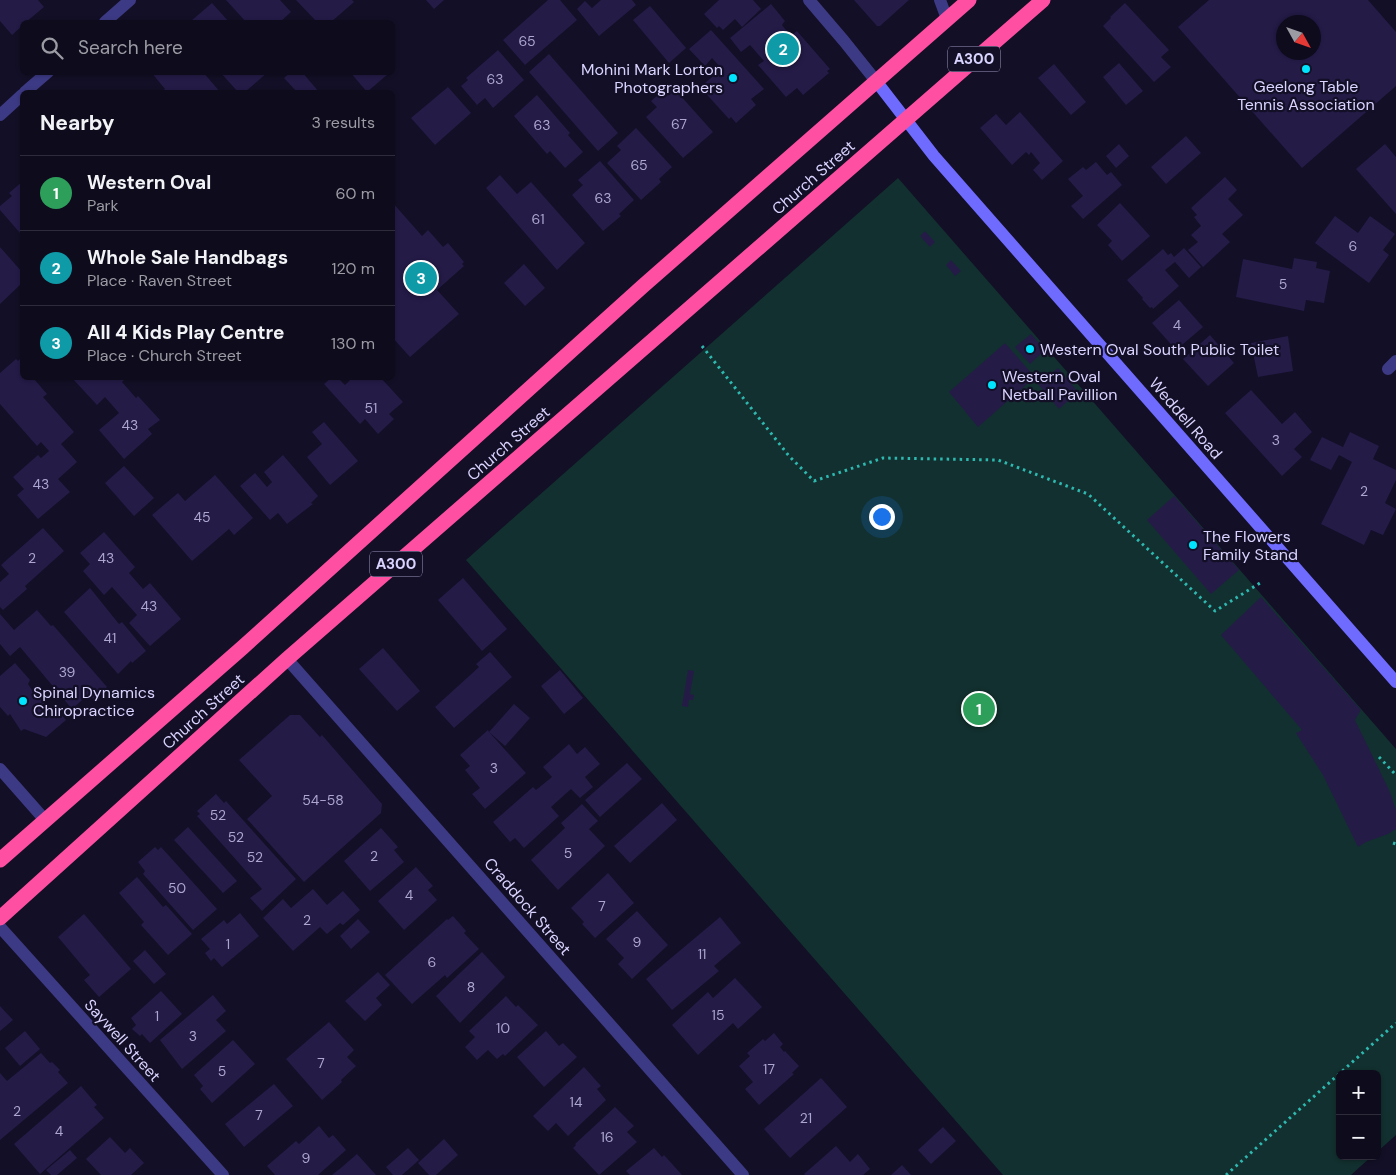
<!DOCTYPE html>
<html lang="en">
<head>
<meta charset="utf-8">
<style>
	:root { --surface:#0e0b1c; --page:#1c1929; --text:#f1f3f6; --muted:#9b9ba3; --line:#2e2b3b; --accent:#00e5ff }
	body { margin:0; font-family:"DM Sans",sans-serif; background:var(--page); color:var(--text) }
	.controls { position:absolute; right:15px; bottom:15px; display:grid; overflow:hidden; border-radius:8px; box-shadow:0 1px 4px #0004 }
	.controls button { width:45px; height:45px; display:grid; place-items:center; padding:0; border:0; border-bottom:1px solid var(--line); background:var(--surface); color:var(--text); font:25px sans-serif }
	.compass { position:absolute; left:1276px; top:15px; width:45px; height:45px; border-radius:50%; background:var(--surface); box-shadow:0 1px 4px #0004; rotate:130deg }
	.you { position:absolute; left:881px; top:516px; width:18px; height:18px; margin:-12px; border:4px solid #fff; border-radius:50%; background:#1a73e8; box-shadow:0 0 0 8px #1a73e833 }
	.badge { display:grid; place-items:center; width:32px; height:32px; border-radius:50%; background:var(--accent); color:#fff; font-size:16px; font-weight:700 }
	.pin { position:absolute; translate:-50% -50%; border:2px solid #fff; box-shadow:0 1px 5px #0006 }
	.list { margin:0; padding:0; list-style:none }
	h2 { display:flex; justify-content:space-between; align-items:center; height:65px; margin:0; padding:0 20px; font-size:21px }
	h2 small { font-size:16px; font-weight:400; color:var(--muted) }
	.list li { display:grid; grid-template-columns:32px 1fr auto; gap:15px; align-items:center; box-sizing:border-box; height:75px; padding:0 20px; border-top:1px solid var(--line) }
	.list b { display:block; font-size:19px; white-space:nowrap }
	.list p { margin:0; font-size:16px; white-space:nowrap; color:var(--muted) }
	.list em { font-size:16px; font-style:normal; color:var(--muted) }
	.icon { flex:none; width:28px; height:28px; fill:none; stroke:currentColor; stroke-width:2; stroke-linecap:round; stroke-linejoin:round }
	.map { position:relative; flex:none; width:1396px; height:1175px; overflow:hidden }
	.search { position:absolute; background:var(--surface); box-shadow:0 1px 4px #0004; left:20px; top:20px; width:375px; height:55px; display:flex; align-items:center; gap:12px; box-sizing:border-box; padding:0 18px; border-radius:8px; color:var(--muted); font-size:19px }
	.panel { position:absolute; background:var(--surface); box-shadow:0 1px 4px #0004; left:20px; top:90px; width:375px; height:290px; border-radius:8px }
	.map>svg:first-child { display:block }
	.green { fill:#12302f }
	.building { fill:#241b47; fill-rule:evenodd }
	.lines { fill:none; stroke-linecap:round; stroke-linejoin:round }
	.path { stroke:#2fb8b0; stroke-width:3; stroke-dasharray:2.5 4; stroke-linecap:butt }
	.lane { stroke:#3d3a85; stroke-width:12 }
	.street { stroke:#3d3a85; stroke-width:12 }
	.secondary { stroke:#6f6bff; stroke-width:12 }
	.highway { stroke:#ff4fa3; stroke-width:15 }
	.poi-dot { fill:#00e5ff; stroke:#130f26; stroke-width:2 }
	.labels { text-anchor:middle; stroke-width:4.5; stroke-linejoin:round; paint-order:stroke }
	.number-label { font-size:14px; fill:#aca6d1 }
	.shield { fill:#130f26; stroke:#9e99be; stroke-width:1 }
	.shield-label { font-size:15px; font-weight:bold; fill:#d9d4ff }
	.poi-label { font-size:16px; fill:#d9d4ff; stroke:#130f26; text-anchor:start }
	.street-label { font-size:16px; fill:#d9d4ff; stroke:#130f26 }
</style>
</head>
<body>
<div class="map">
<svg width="1396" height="1175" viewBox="0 0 1396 1175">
	<rect width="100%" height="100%" fill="#130f26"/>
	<path class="green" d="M898,178l498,571v386l-19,17v-78h-37v82h32l-21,19h-348l-537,-615z"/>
	<g class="building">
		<path d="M0,0h38l6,7 -18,15h-4v4l-10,9 -12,-14z"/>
		<path d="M226,0h54l11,12 -11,10h-34z"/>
		<path d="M296,0h56l2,2 -23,20h-14z"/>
		<path d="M426,0h18l-10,9z"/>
		<path d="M548,0h12l17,20 -52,45 -22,-25z"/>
		<path d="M601,0h31l4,5 -37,31 -22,-27 8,-8 7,7z"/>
		<path d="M719,0h34l8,9 -19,18 -7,-8 -12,11 -4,-4 -2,2 -13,-14z"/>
		<path d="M854,0h55l-29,26h-3z"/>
		<path d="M1209,0h159l28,32v54l-94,82 -124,-141zM1284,22h30v30h-30z"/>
		<path d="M212,3l17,19h-42l3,-2 1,1z"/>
		<path d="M1125,3l44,47 -8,7 10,10 -17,15 -51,-56 8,-8 -1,-1z"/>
		<path d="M771,4l14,17 -3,4 9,11 6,-5 33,38 -3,2 2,2 -26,22 -6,-7 -11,9 -28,-32 6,-4 -14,-16 -9,7 -11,-14z"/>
		<path d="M650,6l36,42 -17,15 -36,-43z"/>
		<path d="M711,30l53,59 -13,10 5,6 -20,18 -5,-6 -2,2 -29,-32 22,-18 -10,-11 -7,8 -16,-17z"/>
		<path d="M498,50l26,30 -31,28 -8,-10 -8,7 -16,-19 7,-6 -2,-2z"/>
		<path d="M549,54l69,79 -20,18 -69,-79z"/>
		<path d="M1119,63l24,28 -17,14 -23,-28z"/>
		<path d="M1054,64l32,38 -15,13 -33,-37z"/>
		<path d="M151,72h52l17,20h-59l4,-3z"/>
		<path d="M220,72h48l-23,20h-7z"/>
		<path d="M291,72h11l17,20h-22l-13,-14z"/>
		<path d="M350,72h37l1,2 -21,18z"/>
		<path d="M670,84l43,48 -30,26 -37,-41 11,-10 -6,-6z"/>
		<path d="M448,87l23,26 -36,32 -24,-27z"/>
		<path d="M537,95l33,38 -2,2 15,17 -18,16 -15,-17 -3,3 -33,-38z"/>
		<path d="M1020,112l43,49 -21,19 -9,-10 7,-7 -9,-11 -2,3 -3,-3 -14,13 -32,-37 16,-14 10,11z"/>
		<path d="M636,128l36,39 -13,12 2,3 -20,18 -34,-37 14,-13 -4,-4z"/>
		<path d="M1186,136l15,17 -35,31 -15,-17z"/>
		<path d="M1119,144l10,12 -13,12 -10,-12z"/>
		<path d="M1385,144l11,13v57l-40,-45z"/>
		<path d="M600,161l34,39 -15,14 2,2 -18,15 -31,-36 11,-10 -5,-5z"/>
		<path d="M1096,162l11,13 4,-3 11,13 -39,34 -12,-13 12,-10 -15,-17 15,-12 3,3z"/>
		<path d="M500,175l17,19 14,-12 54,61 -28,27 -71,-82z"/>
		<path d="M1225,177l12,13 -9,9 15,16 -21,19 8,8 -27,25 -15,-17 10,-8 -7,-7 10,-9 -7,-9 3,-2 -6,-7z"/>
		<path d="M22,182v49l-2,2 -20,-23v-4l12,-10 -3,-3z"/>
		<path d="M392,202l30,34 6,-6 15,17 5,-4 16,19 -2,2 2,2 -27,24 22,24 -49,43 -18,-20z"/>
		<path d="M1120,203l30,33 -28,25 -14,-16 4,-4 -15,-16z"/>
		<path d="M1335,216l23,17 12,-17 25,18 -12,16 6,5 -20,28 -54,-40z"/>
		<path d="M925,231l10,11 -5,5 -10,-11z"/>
		<path d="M0,247l22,25v11l-22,21z"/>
		<path d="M1184,248l17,19 -12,11 -14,-16 -10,8 14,16 -26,23 -1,-2 -2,1 -8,-9 1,-1 -16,-18 36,-31 5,6 3,-2 3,4z"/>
		<path d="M1294,258l23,4 -1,6 14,3 -6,32 -18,-3 -2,11 -68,-14 7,-38 49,10z"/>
		<path d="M951,260l10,11 -6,5 -9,-11z"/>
		<path d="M524,264l21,24 -20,18 -21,-23z"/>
		<path d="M1179,300l24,27 -27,23 -24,-27z"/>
		<path d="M1031,334l14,16 -15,14 -15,-17z"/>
		<path d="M1210,335l24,28 -26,23 -25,-27z"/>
		<path d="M1288,336l5,35 -35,6 -7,-34z"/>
		<path d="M1005,343l30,34 -57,50 -29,-35z"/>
		<path d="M22,357v21h14l-2,1 13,15 -4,3 31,35 -13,12 16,18 -19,17 12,13 -32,27 -21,-24 7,-6 -11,-12 25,-22 3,3 8,-7 -8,-9 -4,4 -37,-42v-31l16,-14 2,2z"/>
		<path d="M1058,368l20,24 -19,17 -21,-25z"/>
		<path d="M72,378h50l2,2 -2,2 14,16 2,-2 22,24 -12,9 4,5 -28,25 -25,-29 20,-17 -14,-16 -8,8z"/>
		<path d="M331,378h7l7,7 7,-7h29l22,24 -14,12 5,5 -16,15 -13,-15 -5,5 -36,-40z"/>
		<path d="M1251,390l31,34 13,-12 17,20 -18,17 8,8 -20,19 -57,-63z"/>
		<path d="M324,422l34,39 -28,24 -23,-28 15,-13 -10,-12z"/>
		<path d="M1350,432l29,14 -6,13 23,11v10l-11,23 11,6 -13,26 -12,-5 -7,15 -43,-21 31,-62 -13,-7 -8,15 -21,-10 12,-23 21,10z"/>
		<path d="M283,455l35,41 -7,7 2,1 -26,20 -9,-11 -8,7 -30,-34 15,-13 12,14 5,-5 -8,-10z"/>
		<path d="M124,466l30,32 -20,18 -29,-33z"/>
		<path d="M215,475l38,43 -19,17 -5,-6 -37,32 -40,-46 26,-22 7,8z"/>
		<path d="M1174,496l65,74 -28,24 -64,-74z"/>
		<path d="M43,528l21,23 -39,35 2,3 -24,21 -3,-3v-25l9,-8 -8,-9z"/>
		<path d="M104,532l31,35 -6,6 14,16 7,-6 31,36 -31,27 -21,-23 8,-8 -25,-28 -8,8 -21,-24 7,-7 -10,-11z"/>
		<path d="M463,578l44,51 -25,22 -44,-51z"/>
		<path d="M90,588l29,36 3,-2 24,29 -14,12 -1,-2 -13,13 -54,-62z"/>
		<path d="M1261,597l100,113 -6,10 35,72 6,18v19l-8,5 -22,8 -8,5 -35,-72 -27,-42 6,-3 -81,-95z"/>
		<path d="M37,610l14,16 2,-1 54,62 -14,12 -4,-5 -17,15 -52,-62 -10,9 -10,-12v-30l14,16z"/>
		<path d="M383,648l37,43 -23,20 -38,-42z"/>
		<path d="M490,652l22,25 -58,51 -19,-21 44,-40 -3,-3z"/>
		<path d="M15,663l15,17 -2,4 8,12 4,-4 7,8 -3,3 6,7 4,-4 12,14 -20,17 -22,-8 -3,2 -11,-17 -2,2 -8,-9v-31z"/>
		<path d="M560,670l23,28 -19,16 -23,-28z"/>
		<path d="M688,670l6,1 -4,23 4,1 -1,5h-4l-1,7 -6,-1z"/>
		<path d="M514,704l16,14 -25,28 -16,-14 37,41 -41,36 -13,-15 8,-6 -15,-18 5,-4 -10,-11 28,-25 1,2z"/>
		<path d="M290,715h10l20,22 2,-2 60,69 -1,9 -77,69 -57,-63 25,-23 -33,-36z"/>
		<path d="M569,744l8,10 8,-7 15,17 -15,13 8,10 -13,11 -9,-9 -20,18 8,9 -35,32 -9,-10 -5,4 -17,-20 40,-35 3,3 16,-13 -9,-10z"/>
		<path d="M627,763l15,16 -42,38 -15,-17z"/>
		<path d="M216,794l8,9 2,-2 70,78 -34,32 -12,-13 12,-9 -65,-73 3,-2 -3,-3z"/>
		<path d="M662,803l15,17 -47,43 -16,-17z"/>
		<path d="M582,804l16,17 -9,8 16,17 -47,44 -27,-30 34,-32 -4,-5z"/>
		<path d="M188,827l49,54 -14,12 -49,-53z"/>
		<path d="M381,828l17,19 -4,3 10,12 -34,29 -26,-30z"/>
		<path d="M155,847l3,3 3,-3 56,62 -24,21 -50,-56 2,-3 -7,-9z"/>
		<path d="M416,867l17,19 -5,4 9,10 -33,30 -26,-29z"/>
		<path d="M608,873l26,30 -39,35 -13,-14 2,-2 -13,-14z"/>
		<path d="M137,877l26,30 3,-2 26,29 -24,21 -27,-30 3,-3 -25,-29z"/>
		<path d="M313,889l14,16 16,-14 17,19 -17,15 -3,-2 -13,11 -7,-7 -27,24 -30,-33 20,-19 8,9z"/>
		<path d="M637,911l31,34 -36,34 -14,-15 6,-6 -18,-19z"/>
		<path d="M240,913l19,23 -37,31 -8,-9 -3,3 -6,-8 5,-4 -9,-10 23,-19 3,4z"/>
		<path d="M84,914l47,55 -32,28 -15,-17 6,-5 -32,-38z"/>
		<path d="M453,916l13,15 -2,2 15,16 -32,29 -2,-3 -33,29 -27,-29 62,-56 1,1z"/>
		<path d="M720,917l21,26 -27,23 5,5 -47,39 -26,-31z"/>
		<path d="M358,919l12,13 -19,17 -11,-13z"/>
		<path d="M145,950l21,24 -12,10 -21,-23z"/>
		<path d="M482,952l23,25 -45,46 -24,-27z"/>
		<path d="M378,972l12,13 -14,13 6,7 -17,16 -20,-20z"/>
		<path d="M735,978l27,29 -24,22 -5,-6 -35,32 -26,-30 36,-33 5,6z"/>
		<path d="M161,991l21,23 -32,29 -8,-9 -2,2 -8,-7 4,-4 -5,-7z"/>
		<path d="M213,995l13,16 -10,9 10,11 -44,38 -22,-29z"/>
		<path d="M506,996l10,11 2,-2 20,20 -33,31 -2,-2 -6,5 -9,-9 -11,10 -12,-13 10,-10 -6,-6z"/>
		<path d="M0,1006l13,14 -13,11z"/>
		<path d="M329,1022l25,28 -7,7 9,9 -15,14 1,2 -20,18 -36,-41z"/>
		<path d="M25,1031l15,18 -20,17 -15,-18z"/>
		<path d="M546,1031l13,15 4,-3 14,14 -33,30 -27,-30z"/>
		<path d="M774,1033l9,11 -3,3 4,5 1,-1 14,15 -7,7 2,1 -35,31 -14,-16 8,-7 -14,-16 11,-10 -3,-3 16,-14 2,2z"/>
		<path d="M233,1040l22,24 -43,39 -12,-14 3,-3 -9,-11z"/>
		<path d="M41,1053l9,10 2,-1 8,8 -2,2 10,11 -68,57v-67l7,8z"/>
		<path d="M584,1067l17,19 -4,3 9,11 -38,36 -12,-13 -8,8 -15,-15z"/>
		<path d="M821,1078l26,29 -57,51 -26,-29z"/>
		<path d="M274,1084l19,22 -49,41 -19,-23z"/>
		<path d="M81,1086l16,19 -3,2 10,11 -64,56 -26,-30z"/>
		<path d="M615,1107l19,19 -7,6 10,10 -38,33 -26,-27 3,-3 -1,-1z"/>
		<path d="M319,1126l10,12 4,-3 13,15 -28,25h-43l-8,-9 29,-25 3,3z"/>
		<path d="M943,1127l13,14 -25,23 -13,-14z"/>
		<path d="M110,1137l15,16 5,-5 14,15 -13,12h-30l-15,-16z"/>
		<path d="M444,1139l14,16 -22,20h-7l-11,-12z"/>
		<path d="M836,1146l14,16 8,-8 12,15 -7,6h-58l-1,-1z"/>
		<path d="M408,1148l11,12 -17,15h-9l-7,-8z"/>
		<path d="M654,1148l8,9 2,-2 18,20h-52l-4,-4z"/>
		<path d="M70,1150l7,8 -20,17h-6l-5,-5z"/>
		<path d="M357,1154l19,21h-44l10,-8z"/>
		<path d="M902,1165l9,10h-20z"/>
	</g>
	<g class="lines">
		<g class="path">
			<path d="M702,346l87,110 25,25 69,-23 115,2 90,34 127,117 45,-28"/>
			<path d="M1379,757l17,18"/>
			<path d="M1393,843l3,1"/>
			<path d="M1226,1175l170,-152"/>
		</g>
		<path class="lane" d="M940,0l7,19"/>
		<g class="street">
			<path d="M809,0l35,41 32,40"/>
			<path d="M105,22l25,-22"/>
			<path d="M25,92l23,-20"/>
			<path d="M0,115l22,-20"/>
			<path d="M1388,369l8,-8"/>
			<path d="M287,659l456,516"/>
			<path d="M0,769l45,51"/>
			<path d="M0,927l223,248"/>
		</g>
		<path class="secondary" d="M876,81l58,75 462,526"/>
		<g class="highway">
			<path d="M0,860l242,-212 401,-362 326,-286"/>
			<path d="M0,918l287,-259 756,-659"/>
		</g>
	</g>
	<g class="poi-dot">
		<circle cx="1306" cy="69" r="5"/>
		<circle cx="733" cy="78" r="5"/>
		<circle cx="1030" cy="349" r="5"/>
		<circle cx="992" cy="385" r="5"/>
		<circle cx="1193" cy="545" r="5"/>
		<circle cx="23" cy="701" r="5"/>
	</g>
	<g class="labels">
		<g class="number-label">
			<text x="527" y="46">65</text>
			<text x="495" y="84">63</text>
			<text x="679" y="129">67</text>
			<text x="542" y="130">63</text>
			<text x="639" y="170">65</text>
			<text x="603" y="203">63</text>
			<text x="538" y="224">61</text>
			<text x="1353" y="251">6</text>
			<text x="1283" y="289">5</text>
			<text x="1177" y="330">4</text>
			<text x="371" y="413">51</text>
			<text x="130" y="430">43</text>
			<text x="1276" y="445">3</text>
			<text x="41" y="489">43</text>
			<text x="1364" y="496">2</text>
			<text x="202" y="522">45</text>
			<text x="32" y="563">2</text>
			<text x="106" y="563">43</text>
			<text x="149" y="611">43</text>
			<text x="110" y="643">41</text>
			<text x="67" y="677">39</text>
			<text x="494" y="773">3</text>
			<text x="323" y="805">54-58</text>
			<text x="218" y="820">52</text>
			<text x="236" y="842">52</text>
			<text x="568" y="858">5</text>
			<text x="374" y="861">2</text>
			<text x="255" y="862">52</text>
			<text x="177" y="893">50</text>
			<text x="409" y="900">4</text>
			<text x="602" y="911">7</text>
			<text x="307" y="925">2</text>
			<text x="637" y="947">9</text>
			<text x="228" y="949">1</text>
			<text x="702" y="959">11</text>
			<text x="432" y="967">6</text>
			<text x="471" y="992">8</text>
			<text x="718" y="1020">15</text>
			<text x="157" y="1021">1</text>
			<text x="503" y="1033">10</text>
			<text x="193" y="1041">3</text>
			<text x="321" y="1068">7</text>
			<text x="769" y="1074">17</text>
			<text x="222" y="1076">5</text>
			<text x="576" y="1107">14</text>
			<text x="17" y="1116">2</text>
			<text x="259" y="1120">7</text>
			<text x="806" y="1123">21</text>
			<text x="59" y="1136">4</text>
			<text x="607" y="1142">16</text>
			<text x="306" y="1163">9</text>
		</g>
		<g class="shield">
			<rect x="948" y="46.5" width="52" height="25" rx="4"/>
			<rect x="370" y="551.5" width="52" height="25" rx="4"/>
		</g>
		<g class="shield-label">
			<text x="974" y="64">A300</text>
			<text x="396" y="569">A300</text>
		</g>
		<g class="poi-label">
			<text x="723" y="75" text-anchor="end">Mohini Mark Lorton<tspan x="723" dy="18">Photographers</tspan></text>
			<text x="1306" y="92" text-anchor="middle">Geelong Table<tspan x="1306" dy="18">Tennis Association</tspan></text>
			<text x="1040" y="355">Western Oval South Public Toilet</text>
			<text x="1002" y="382">Western Oval<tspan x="1002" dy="18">Netball Pavillion</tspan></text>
			<text x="1203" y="542">The Flowers<tspan x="1203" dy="18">Family Stand</tspan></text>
			<text x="33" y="698">Spinal Dynamics<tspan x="33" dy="18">Chiropractice</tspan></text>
		</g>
		<g class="street-label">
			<text transform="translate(813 177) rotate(-41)" y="6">Church Street</text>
			<text transform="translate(1186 418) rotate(49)" y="6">Weddell Road</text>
			<text transform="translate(508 443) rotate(-41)" y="6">Church Street</text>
			<text transform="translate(203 711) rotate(-42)" y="6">Church Street</text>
			<text transform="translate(528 906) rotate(49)" y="6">Craddock Street</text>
			<text transform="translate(123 1040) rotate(48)" y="6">Saywell Street</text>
		</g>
	</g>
</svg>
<div class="controls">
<button>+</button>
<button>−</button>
</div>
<svg class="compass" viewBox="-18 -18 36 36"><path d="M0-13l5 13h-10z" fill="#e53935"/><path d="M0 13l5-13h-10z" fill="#9b9ba3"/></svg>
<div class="you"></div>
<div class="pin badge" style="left:979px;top:709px;background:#2e9e5b">1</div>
<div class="pin badge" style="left:783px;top:49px;background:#0f9aa8">2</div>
<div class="pin badge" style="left:421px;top:278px;background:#0f9aa8">3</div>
<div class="search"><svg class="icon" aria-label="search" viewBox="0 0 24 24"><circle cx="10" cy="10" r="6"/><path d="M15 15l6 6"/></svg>Search here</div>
<section class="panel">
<h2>Nearby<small>3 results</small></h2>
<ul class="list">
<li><span class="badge" style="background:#2e9e5b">1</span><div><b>Western Oval</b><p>Park</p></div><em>60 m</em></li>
<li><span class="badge" style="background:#0f9aa8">2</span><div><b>Whole Sale Handbags</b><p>Place · Raven Street</p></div><em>120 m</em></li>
<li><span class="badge" style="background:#0f9aa8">3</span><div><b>All 4 Kids Play Centre</b><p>Place · Church Street</p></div><em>130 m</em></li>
</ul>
</section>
</div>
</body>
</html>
